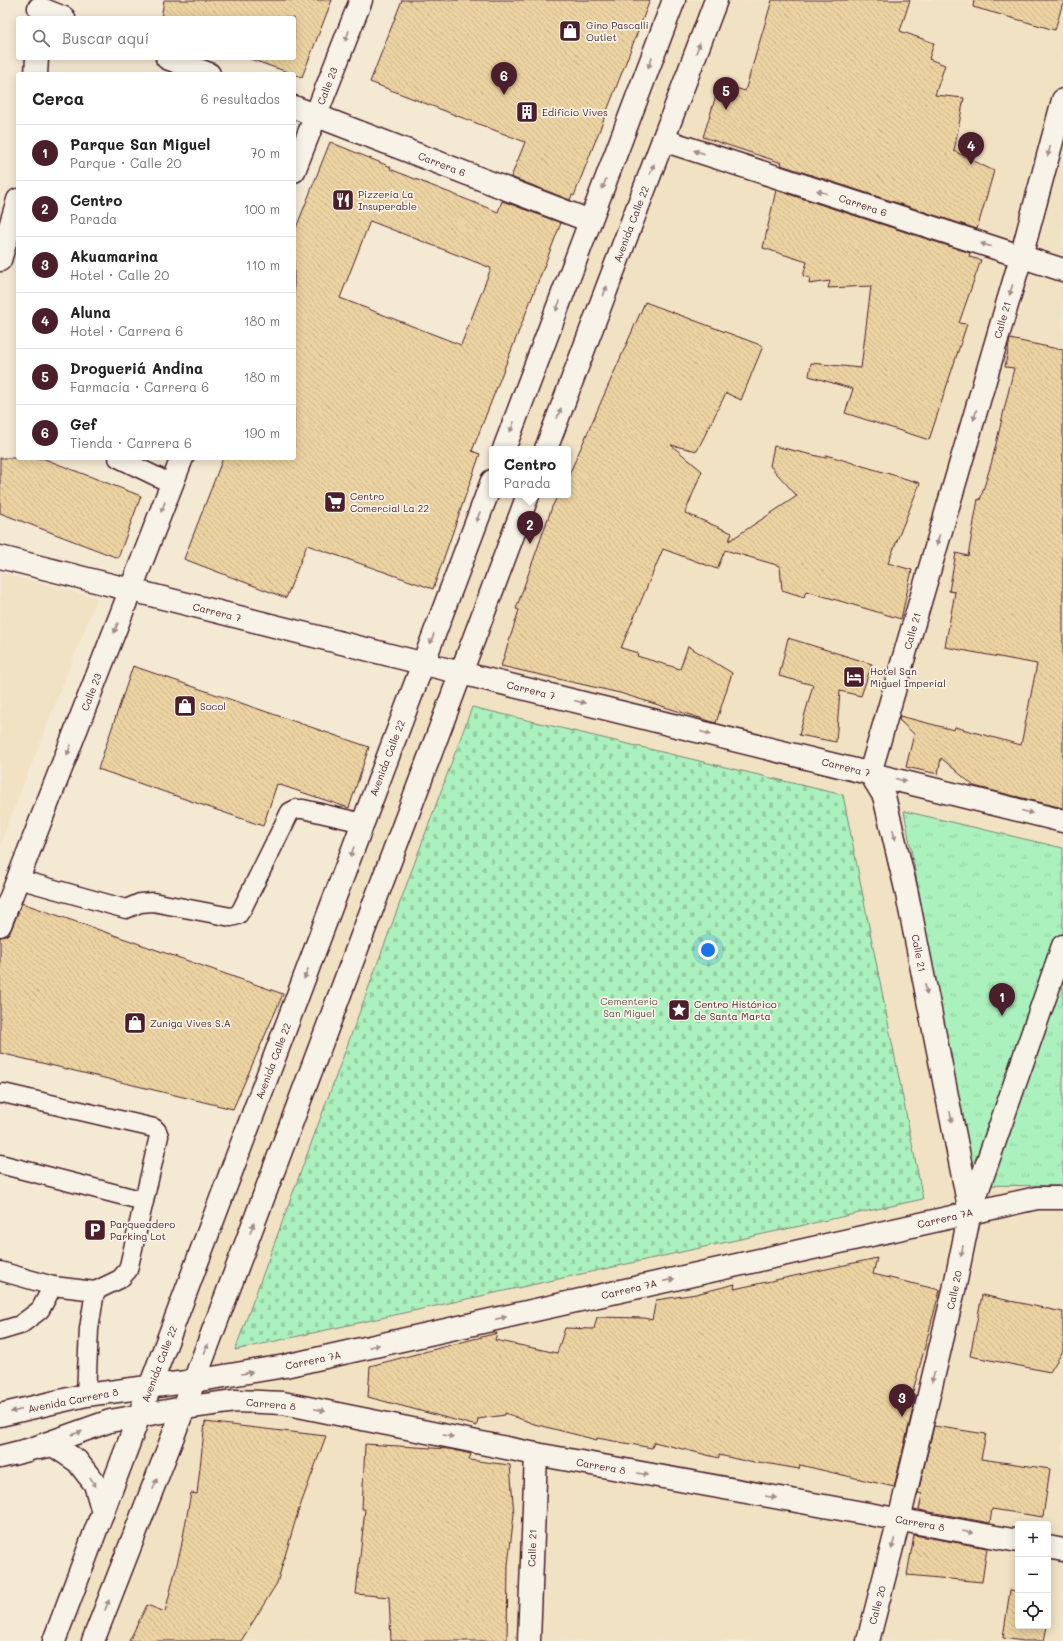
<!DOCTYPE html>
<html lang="es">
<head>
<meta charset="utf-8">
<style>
	:root { --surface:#fff; --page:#f2f2f2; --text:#222; --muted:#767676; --line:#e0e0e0; --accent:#4a1f2b }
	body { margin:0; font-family:Mali,sans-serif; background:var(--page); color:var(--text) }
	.controls { position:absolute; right:12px; bottom:12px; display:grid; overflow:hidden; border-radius:4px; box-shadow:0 2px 10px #0003 }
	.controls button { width:36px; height:36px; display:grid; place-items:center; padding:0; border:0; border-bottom:1px solid var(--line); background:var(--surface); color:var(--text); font:20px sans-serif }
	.you { position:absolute; left:708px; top:950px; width:14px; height:14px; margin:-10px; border:3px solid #fff; border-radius:50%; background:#1a73e8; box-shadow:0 0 0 6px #1a73e833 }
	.badge { display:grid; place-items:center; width:26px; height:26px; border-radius:50%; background:var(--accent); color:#fff; font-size:13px; font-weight:700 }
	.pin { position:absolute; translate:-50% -33px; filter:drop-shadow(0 1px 2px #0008) }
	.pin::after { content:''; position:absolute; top:21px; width:14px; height:12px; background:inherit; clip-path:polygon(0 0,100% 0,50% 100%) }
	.popup { position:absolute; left:489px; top:446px; width:82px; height:52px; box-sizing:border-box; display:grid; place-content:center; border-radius:4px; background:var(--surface); filter:drop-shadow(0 1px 3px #0005); font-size:13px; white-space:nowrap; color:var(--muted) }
	.popup b { font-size:15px; color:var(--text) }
	.popup::after { content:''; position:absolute; left:50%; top:100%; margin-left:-8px; border:8px solid transparent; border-top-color:var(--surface) }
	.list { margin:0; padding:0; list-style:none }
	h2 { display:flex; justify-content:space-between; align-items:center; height:52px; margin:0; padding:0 16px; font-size:17px }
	h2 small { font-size:13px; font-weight:400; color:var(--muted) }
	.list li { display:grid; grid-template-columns:26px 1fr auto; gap:12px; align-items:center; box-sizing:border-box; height:56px; padding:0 16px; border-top:1px solid var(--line) }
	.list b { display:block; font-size:15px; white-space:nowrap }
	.list p { margin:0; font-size:13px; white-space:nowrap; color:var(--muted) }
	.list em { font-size:13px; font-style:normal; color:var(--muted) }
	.icon { flex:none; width:22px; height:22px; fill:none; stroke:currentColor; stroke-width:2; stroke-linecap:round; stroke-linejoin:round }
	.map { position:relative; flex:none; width:1063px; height:1641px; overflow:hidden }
	.search { position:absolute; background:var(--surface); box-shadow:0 2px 10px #0003; left:16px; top:16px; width:280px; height:44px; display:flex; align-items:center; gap:10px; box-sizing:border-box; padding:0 14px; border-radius:4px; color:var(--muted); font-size:15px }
	.panel { position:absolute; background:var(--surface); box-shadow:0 2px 10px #0003; left:16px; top:72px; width:280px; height:388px; border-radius:4px }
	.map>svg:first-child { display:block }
	.built { fill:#f2e2c4; fill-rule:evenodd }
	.cemetery { fill:url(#cemetery-stones); stroke:#7a8874 }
	.park { fill:url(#park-tufts); stroke:#7a8874 }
	.building { fill:url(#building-back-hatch); stroke:#4a1f2b; fill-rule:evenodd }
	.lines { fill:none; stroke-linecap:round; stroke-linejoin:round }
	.lane-casing { stroke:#4a1f2b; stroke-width:21 }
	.street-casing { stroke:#4a1f2b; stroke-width:25 }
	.secondary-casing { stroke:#4a1f2b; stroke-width:25 }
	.lane { stroke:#f7f3e8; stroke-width:18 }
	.street { stroke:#f7f3e8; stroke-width:22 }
	.secondary { stroke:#f7f3e8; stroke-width:22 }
	.oneway { fill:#a0898a }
	.labels { text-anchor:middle; stroke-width:3.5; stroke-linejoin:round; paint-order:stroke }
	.poi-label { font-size:10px; fill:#4a1f2b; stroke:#f7f3e8; text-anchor:start }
	.street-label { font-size:10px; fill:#4a1f2b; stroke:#f7f3e8 }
	.park-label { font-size:10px; fill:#625450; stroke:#f7f3e8 }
</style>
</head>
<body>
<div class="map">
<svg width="1063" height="1641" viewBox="0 0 1063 1641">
	<defs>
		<pattern id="cemetery-stones" width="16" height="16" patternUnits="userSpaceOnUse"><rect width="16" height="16" fill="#abf1bd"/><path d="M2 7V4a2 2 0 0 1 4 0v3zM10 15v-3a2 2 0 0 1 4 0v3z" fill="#95cea3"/></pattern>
		<pattern id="park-tufts" width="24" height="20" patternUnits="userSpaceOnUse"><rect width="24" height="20" fill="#abf1bd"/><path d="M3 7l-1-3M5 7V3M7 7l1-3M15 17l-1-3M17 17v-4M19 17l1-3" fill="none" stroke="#95cea3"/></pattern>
		<pattern id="building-back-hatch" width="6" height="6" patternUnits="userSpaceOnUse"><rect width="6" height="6" fill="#ecd3a2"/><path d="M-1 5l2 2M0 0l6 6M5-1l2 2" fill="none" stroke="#ccb58c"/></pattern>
	</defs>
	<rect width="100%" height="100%" fill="#f4e9d3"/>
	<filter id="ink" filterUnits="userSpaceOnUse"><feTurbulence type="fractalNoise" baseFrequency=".025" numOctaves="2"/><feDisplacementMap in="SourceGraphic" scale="8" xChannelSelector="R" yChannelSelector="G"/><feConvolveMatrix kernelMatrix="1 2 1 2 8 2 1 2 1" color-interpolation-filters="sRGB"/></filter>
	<g filter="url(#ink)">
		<g class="built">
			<path d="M686,0h377v1641h-1015l448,-1146h72v-46h-54l118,-301zM1018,1524h30v102h-30z"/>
			<path d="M0,573l97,25 -97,246z"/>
		</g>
		<path class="cemetery" d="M472,707l371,88 80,404 -688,151z"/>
		<path class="park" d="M904,811l159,37v338l-90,-1z"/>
		<g class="building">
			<path d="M164,0h168l-30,77 -55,-19h47v-40h-133z"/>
			<path d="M402,0h248l-76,196 -2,-1 -2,5 -59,-23 14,-35 -155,-60z"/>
			<path d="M772,0h138l-10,31 34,12 -5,16 16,6 -10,30 29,3 -10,53 40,20 -17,58 -196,-64 1,-2 -79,-26 17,-54 25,8z"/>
			<path d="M974,0h89v2l-8,28 -82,-23z"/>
			<path d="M330,142l61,25 -1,2 108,43 4,-11 59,22 -89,228 8,3 -47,135 -126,-44 -21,53 -102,-39 39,-101h71v-225zM370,221l121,47 -30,77 -121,-47z"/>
			<path d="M776,190l194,63 -1,4 12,3 -22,63 8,1 -38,116 -84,-27 8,-24 -44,-13 2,-13 50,5 10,-82 -43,2 2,-7 -21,3 1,-6 -7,-2 4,-14 -44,-14z"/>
			<path d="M645,302l118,44 -22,54 -15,-7 -29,58 -26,-6 31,26 -17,42 47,20 -3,8 68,-45 -27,-30 4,-20 52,12v-3l94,28 -32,80 24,7 -11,49 -95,-28 -2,6 -22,-7 -2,-24 -55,-16 -8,19 -54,-20 -42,99 17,5 -1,3 43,13 8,-23 44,27 -16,50 -96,-30 -119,-27 18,-56 -3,-1 36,-102 6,-12h10v-18z"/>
			<path d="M1010,339l53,11v458l-89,-22 -33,-28 -3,16 -32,-7 8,-33 -15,-14 1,-4 54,14 1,-3 66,18 16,-81 -92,-17 10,-55 -6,-1 7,-38 12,3 10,-57 2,1 12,-39 22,-93 -9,-1z"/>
			<path d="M0,458h42l99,38 -23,62 -118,-45z"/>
			<path d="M788,638l84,26 -11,32 -21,-5 -4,51 -37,-7 14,-50 -34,-9z"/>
			<path d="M133,666l236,81 -20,61 -72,-24 -14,42 -165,-57z"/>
			<path d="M22,903l261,91 -50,115 -233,-56v-116l7,-2 4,-5z"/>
			<path d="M877,1258l-4,16 67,16 -28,105 4,1 -22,91 -94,-22 -1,4 -40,-7 -1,2 -39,-9v3l-65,-16 -2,6 -55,-10v2l-63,-16 -29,-11v2l-27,4 -1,7 -109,-29 2,-31 127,-33 -2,7 62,13 8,-25 29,1 3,-12 48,1 7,2 4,-20 40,-6 39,-10 -1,5z"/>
			<path d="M982,1295l81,17v39l-13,21 -80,-16z"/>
			<path d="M205,1422l121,14 -28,76 -21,71 -36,58h-112l18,-36 18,7 16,-64 10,-55 6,1z"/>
			<path d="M934,1426l52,8 -5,25 69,10 -7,48 -51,-8 -2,14 -71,-13 3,-16 -4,-1z"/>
			<path d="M365,1444l84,5 22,5 -2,6 41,5 4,49 -6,51 -1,76h-116l-2,-44 -33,-3 9,-85h-3z"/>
			<path d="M914,1535l73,13 -5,34 -75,-7z"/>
			<path d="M1010,1590l8,1v35h29l-3,15h-21l-20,-3z"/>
		</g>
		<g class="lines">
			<g class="lane-casing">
				<g id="lane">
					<path d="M118,458l54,26"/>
					<path d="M18,879l108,30 14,-6 13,-1 78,15 7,-2 4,-6 48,-97 6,-3h7l60,14"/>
					<path d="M0,1094l3,-1 151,35 3,3 2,5 -15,65"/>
					<path d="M0,1164l144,37 -16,69 -8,9 -25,12"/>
					<path d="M0,1271l53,15 42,5 -6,38 -3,66"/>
					<path d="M0,1331l20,-6 20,-15 13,-24"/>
				</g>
			</g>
			<g class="street-casing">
				<g id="street">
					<path d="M39,8l25,10"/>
					<path d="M167,58l42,16"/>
					<path d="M36,74l1,-16"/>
					<path d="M294,107l296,114"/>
					<path d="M663,140l400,130"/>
					<path d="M294,171l67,-171"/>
					<path d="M0,260l18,-60"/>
					<path d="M0,557l461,116 602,148"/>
					<path d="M0,925l182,-467"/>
					<path d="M970,1212l-64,-323 -22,-93 -14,-23 151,-516 42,-157"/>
					<path d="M194,1381l91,-15 752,-168h26"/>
					<path d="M184,1408l51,-7 48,2 253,51 482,87"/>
					<path d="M1048,1547l15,3"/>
					<path d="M529,1641l7,-187"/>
					<path d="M868,1641l31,-121 55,-230 16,-78 93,-266"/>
				</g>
			</g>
			<g class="secondary-casing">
				<g id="secondary">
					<path d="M504,449l170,-449"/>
					<path d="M546,449l170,-449"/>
					<path d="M0,1415l86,-20 108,-14"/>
					<path d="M39,1448l14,-3 24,16 18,23 8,28"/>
					<path d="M0,1457l28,-7 82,-29 74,-13"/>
					<path d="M54,1641l438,-1160"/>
					<path d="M93,1641l91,-233 344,-913"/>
				</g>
			</g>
			<use href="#lane" class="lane"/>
			<use href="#street" class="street"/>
			<use href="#secondary" class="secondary"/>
		</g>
		<defs><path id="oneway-solid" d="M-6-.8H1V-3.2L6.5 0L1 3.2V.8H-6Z"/></defs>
		<g class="oneway">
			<use href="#oneway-solid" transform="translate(347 36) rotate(111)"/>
			<use href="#oneway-solid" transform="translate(698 48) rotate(-69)"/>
			<use href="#oneway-solid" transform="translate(650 63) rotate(111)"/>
			<use href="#oneway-solid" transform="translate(1049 151) rotate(105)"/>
			<use href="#oneway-solid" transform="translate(699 152) rotate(-162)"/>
			<use href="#oneway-solid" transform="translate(652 169) rotate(-69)"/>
			<use href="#oneway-solid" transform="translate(604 184) rotate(111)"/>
			<use href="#oneway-solid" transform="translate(822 192) rotate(-162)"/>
			<use href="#oneway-solid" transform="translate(986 245) rotate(-162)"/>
			<use href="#oneway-solid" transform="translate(1011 290) rotate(106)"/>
			<use href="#oneway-solid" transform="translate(605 291) rotate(-69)"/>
			<use href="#oneway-solid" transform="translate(558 306) rotate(111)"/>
			<use href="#oneway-solid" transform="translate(559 413) rotate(-69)"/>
			<use href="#oneway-solid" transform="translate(975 415) rotate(106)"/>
			<use href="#oneway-solid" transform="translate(512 427) rotate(111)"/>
			<use href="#oneway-solid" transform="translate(163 507) rotate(111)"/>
			<use href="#oneway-solid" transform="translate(478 517) rotate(111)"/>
			<use href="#oneway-solid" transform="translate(938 540) rotate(106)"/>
			<use href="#oneway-solid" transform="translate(116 628) rotate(111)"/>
			<use href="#oneway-solid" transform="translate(432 639) rotate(111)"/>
			<use href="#oneway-solid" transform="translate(580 702) rotate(14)"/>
			<use href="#oneway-solid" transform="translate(706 733) rotate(14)"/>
			<use href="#oneway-solid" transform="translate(69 750) rotate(111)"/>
			<use href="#oneway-solid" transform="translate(901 780) rotate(14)"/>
			<use href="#oneway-solid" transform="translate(1027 812) rotate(14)"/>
			<use href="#oneway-solid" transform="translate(894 835) rotate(77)"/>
			<use href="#oneway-solid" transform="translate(352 852) rotate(111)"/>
			<use href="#oneway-solid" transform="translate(306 974) rotate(111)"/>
			<use href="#oneway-solid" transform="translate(926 989) rotate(79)"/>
			<use href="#oneway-solid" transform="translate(951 1117) rotate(79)"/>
			<use href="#oneway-solid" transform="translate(252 1228) rotate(-69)"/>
			<use href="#oneway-solid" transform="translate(962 1251) rotate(101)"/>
			<use href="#oneway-solid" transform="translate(669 1280) rotate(-13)"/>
			<use href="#oneway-solid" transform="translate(501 1318) rotate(-13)"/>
			<use href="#oneway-solid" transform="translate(374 1346) rotate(-13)"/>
			<use href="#oneway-solid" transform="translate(206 1349) rotate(-69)"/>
			<use href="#oneway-solid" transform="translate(247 1373) rotate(-9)"/>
			<use href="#oneway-solid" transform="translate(933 1377) rotate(104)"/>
			<use href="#oneway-solid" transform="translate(320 1410) rotate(12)"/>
			<use href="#oneway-solid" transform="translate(16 1411) rotate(167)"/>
			<use href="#oneway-solid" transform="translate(77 1433) rotate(-19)"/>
			<use href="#oneway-solid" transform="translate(448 1436) rotate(12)"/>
			<use href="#oneway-solid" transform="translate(643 1474) rotate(10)"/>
			<use href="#oneway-solid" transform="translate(93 1482) rotate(60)"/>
			<use href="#oneway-solid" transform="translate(155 1484) rotate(-69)"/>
			<use href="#oneway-solid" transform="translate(771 1497) rotate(10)"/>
			<use href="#oneway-solid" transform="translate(968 1532) rotate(10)"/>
			<use href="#oneway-solid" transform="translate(893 1544) rotate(105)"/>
			<use href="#oneway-solid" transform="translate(107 1605) rotate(-69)"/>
		</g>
	</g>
	<defs>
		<g id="shop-square" transform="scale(1.15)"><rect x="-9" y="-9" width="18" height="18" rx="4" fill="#4a1f2b" stroke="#f7f3e8"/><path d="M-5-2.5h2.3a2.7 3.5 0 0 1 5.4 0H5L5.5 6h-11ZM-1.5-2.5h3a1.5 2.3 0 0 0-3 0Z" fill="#fff"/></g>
		<g id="building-square" transform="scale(1.15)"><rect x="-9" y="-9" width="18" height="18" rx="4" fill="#4a1f2b" stroke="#f7f3e8"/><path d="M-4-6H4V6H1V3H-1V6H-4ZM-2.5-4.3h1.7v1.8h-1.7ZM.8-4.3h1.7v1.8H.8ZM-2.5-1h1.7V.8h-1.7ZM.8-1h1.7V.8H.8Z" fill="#fff"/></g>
		<g id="restaurant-square" transform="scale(1.15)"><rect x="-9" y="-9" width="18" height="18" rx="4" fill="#4a1f2b" stroke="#f7f3e8"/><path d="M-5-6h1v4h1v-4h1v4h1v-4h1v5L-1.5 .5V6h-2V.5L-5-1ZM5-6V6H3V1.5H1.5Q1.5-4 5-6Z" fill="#fff"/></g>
		<g id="supermarket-square" transform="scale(1.15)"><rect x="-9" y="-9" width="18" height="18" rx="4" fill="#4a1f2b" stroke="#f7f3e8"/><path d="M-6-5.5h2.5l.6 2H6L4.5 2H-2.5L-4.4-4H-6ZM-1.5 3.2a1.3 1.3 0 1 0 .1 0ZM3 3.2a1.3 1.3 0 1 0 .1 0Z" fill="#fff"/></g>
		<g id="hotel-square" transform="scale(1.15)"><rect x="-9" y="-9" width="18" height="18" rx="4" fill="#4a1f2b" stroke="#f7f3e8"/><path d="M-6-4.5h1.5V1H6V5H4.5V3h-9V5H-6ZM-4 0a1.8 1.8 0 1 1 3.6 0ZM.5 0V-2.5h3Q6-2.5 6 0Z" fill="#fff"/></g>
		<g id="sight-square" transform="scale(1.15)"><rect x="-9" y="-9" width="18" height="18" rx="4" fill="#4a1f2b" stroke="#f7f3e8"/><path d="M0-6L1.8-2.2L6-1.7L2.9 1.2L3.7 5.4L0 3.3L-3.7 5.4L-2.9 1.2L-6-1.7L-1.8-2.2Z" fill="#fff"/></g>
		<g id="parking-square" transform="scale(1.15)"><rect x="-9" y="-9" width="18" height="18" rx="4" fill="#4a1f2b" stroke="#f7f3e8"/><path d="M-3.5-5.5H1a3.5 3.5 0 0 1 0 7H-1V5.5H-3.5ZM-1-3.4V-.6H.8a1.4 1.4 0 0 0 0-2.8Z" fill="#fff"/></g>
	</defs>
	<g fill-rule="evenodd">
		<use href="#shop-square" x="570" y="31"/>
		<use href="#building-square" x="527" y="112"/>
		<use href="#restaurant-square" x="343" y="200"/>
		<use href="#supermarket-square" x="335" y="502"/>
		<use href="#hotel-square" x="854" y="677"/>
		<use href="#shop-square" x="185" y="706"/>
		<use href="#sight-square" x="679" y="1010"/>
		<use href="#shop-square" x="135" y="1023"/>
		<use href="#parking-square" x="95" y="1230"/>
	</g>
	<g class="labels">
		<g class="poi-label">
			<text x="586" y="29">Gino Pascalli<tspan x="586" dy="12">Outlet</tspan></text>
			<text x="542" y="116">Edificio Vives</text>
			<text x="358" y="198">Pizzería La<tspan x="358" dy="12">Insuperable</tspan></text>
			<text x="350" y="500">Centro<tspan x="350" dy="12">Comercial La 22</tspan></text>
			<text x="870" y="675">Hotel San<tspan x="870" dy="12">Miguel Imperial</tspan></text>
			<text x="200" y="710">Socol</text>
			<text x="694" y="1008">Centro Histórico<tspan x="694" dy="12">de Santa Marta</tspan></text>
			<text x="150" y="1027">Zuniga Vives S.A</text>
			<text x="110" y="1228">Parqueadero<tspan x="110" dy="12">Parking Lot</tspan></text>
		</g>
		<g class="street-label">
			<text transform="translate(327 86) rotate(-69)" y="4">Calle 23</text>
			<text transform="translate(442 164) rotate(21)" y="4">Carrera 6</text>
			<text transform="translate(863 205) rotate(18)" y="4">Carrera 6</text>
			<text transform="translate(631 224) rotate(-69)" y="4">Avenida Calle 22</text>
			<text transform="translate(1002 320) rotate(-74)" y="4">Calle 21</text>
			<text transform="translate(217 612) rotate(14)" y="4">Carrera 7</text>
			<text transform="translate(912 631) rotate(-74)" y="4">Calle 21</text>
			<text transform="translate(531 690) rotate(14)" y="4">Carrera 7</text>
			<text transform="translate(91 692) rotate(-69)" y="4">Calle 23</text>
			<text transform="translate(387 758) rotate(-69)" y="4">Avenida Calle 22</text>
			<text transform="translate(846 767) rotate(14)" y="4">Carrera 7</text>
			<text transform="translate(919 953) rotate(79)" y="4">Calle 21</text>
			<text transform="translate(273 1061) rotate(-69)" y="4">Avenida Calle 22</text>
			<text transform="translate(945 1218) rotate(-13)" y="4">Carrera 7A</text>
			<text transform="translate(629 1289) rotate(-13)" y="4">Carrera 7A</text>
			<text transform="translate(954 1290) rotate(-78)" y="4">Calle 20</text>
			<text transform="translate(313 1360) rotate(-12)" y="4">Carrera 7A</text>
			<text transform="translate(159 1364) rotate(-69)" y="4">Avenida Calle 22</text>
			<text transform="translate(73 1400) rotate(-11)" y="4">Avenida Carrera 8</text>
			<text transform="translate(271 1404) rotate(5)" y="4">Carrera 8</text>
			<text transform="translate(601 1466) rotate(10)" y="4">Carrera 8</text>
			<text transform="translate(920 1523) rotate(10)" y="4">Carrera 8</text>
			<text transform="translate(532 1548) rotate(-88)" y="4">Calle 21</text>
			<text transform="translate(877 1605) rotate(-75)" y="4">Calle 20</text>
		</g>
		<g class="park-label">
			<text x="629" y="1005">Cementerio<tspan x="629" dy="12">San Miguel</tspan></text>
		</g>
	</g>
</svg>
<div class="controls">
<button>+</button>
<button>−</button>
<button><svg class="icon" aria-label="locate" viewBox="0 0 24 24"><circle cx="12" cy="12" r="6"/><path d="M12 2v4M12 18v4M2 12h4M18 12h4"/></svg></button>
</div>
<div class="you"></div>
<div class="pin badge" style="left:1002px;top:1016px">1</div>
<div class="pin badge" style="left:530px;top:544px">2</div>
<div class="popup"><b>Centro</b>Parada</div>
<div class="pin badge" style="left:902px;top:1417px">3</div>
<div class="pin badge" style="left:971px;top:165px">4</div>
<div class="pin badge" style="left:726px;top:110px">5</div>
<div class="pin badge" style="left:504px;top:95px">6</div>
<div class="search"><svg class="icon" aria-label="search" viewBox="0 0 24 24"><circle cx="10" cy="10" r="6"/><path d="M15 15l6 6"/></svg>Buscar aquí</div>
<section class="panel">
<h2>Cerca<small>6 resultados</small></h2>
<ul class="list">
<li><span class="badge">1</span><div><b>Parque San Miguel</b><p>Parque · Calle 20</p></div><em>70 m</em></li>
<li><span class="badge">2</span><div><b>Centro</b><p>Parada</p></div><em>100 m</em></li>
<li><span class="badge">3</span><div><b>Akuamarina</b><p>Hotel · Calle 20</p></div><em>110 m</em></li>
<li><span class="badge">4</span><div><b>Aluna</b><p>Hotel · Carrera 6</p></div><em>180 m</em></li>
<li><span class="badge">5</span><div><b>Drogueriá Andina</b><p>Farmacia · Carrera 6</p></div><em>180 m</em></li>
<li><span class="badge">6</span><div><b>Gef</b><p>Tienda · Carrera 6</p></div><em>190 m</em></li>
</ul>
</section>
</div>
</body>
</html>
